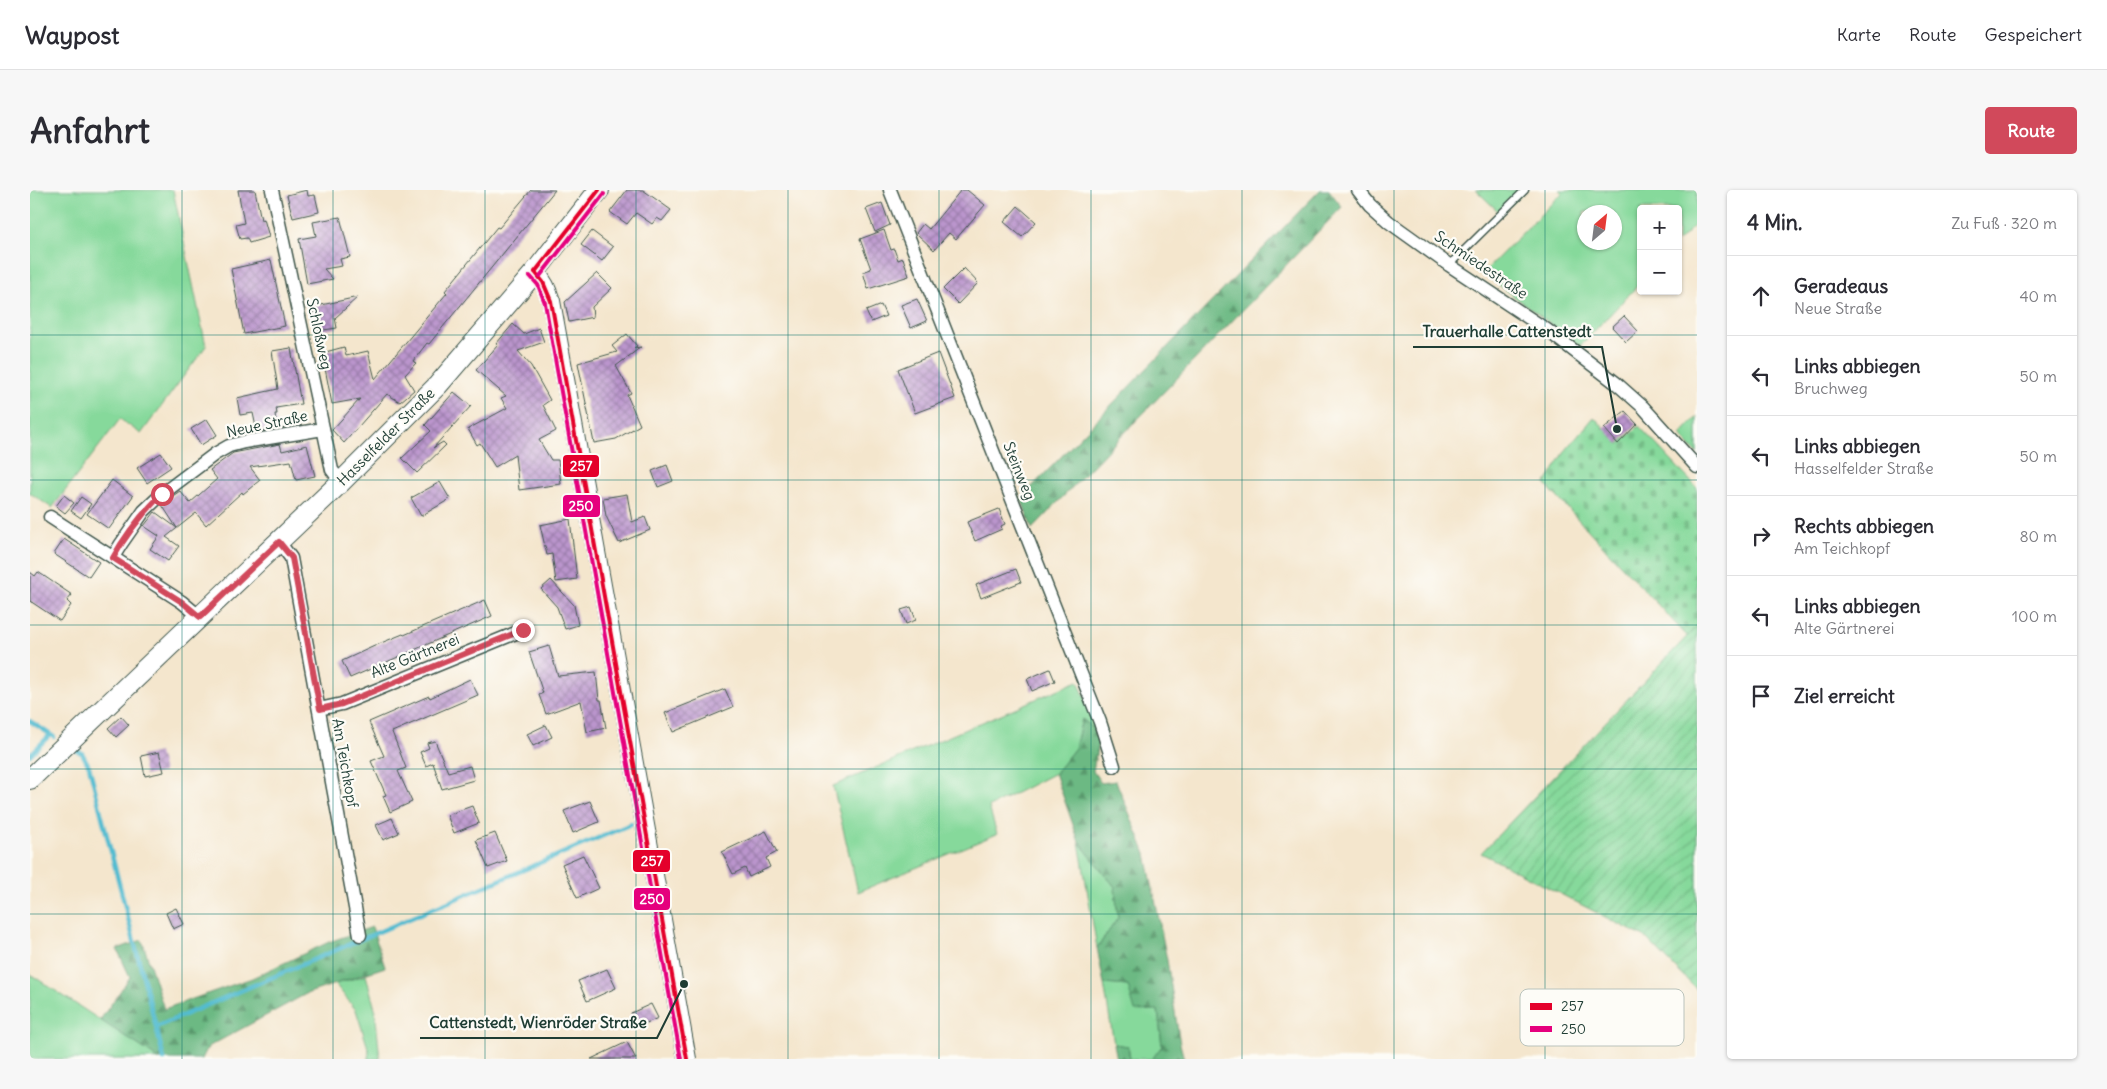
<!DOCTYPE html>
<html lang="de">
<head>
<meta charset="utf-8">
<style>
	:root { --surface:#fff; --page:#f7f7f7; --text:#2b2b33; --muted:#7c7c81; --line:#e1e1e2; --accent:#d1495b }
	body { margin:0; font-family:Delius,sans-serif; background:var(--page); color:var(--text) }
	.controls { position:absolute; right:15px; top:15px; display:grid; overflow:hidden; border-radius:5px; box-shadow:0 1px 4px #0004 }
	.controls button { width:45px; height:45px; display:grid; place-items:center; padding:0; border:0; border-bottom:1px solid var(--line); background:var(--surface); color:var(--text); font:25px sans-serif }
	.compass { position:absolute; left:1547px; top:15px; width:45px; height:45px; border-radius:50%; background:var(--surface); box-shadow:0 1px 4px #0004; rotate:28deg }
	.stop { position:absolute; width:15px; height:15px; margin:-11px; border:4px solid #d1495b; border-radius:50%; background:#fff }
	.stop.end { background:#d1495b; border-color:#fff; box-shadow:0 1px 5px #0008 }
	.list { margin:0; padding:0; list-style:none }
	h2 { display:flex; justify-content:space-between; align-items:center; height:65px; margin:0; padding:0 20px; font-size:21px }
	h2 small { font-size:16px; font-weight:400; color:var(--muted) }
	.list li { display:grid; grid-template-columns:32px 1fr auto; gap:15px; align-items:center; box-sizing:border-box; height:80px; padding:0 20px; border-top:1px solid var(--line) }
	.list b { display:block; font-size:19px; white-space:nowrap }
	.list p { margin:0; font-size:16px; white-space:nowrap; color:var(--muted) }
	.list em { font-size:16px; font-style:normal; color:var(--muted) }
	.icon { flex:none; width:28px; height:28px; fill:none; stroke:currentColor; stroke-width:2; stroke-linecap:round; stroke-linejoin:round }
	.map { position:relative; flex:none; width:1667px; height:869px; overflow:hidden; border-radius:5px }
	header { display:flex; align-items:center; gap:30px; box-sizing:border-box; height:70px; padding:0 25px; background:var(--surface); border-bottom:1px solid var(--line) }
	header strong { font-size:24px }
	nav { display:flex; gap:28px; margin-inline-start:auto; font-size:18px }
	.intro { display:flex; align-items:center; justify-content:space-between; box-sizing:border-box; height:120px; padding:0 30px }
	h1 { margin:0; font-size:35px }
	.button { padding:12px 22px; border-radius:5px; background:var(--accent); color:#fff; font-size:18px; font-weight:700 }
	main { display:flex; gap:30px; padding:0 30px }
	aside { flex:1; background:var(--surface); border-radius:5px; box-shadow:0 1px 4px #0004 }
	.map>svg:first-child { display:block }
	.green { fill:#86d99b; stroke:#528b68; fill-rule:evenodd }
	.forest { fill:url(#forest-firs); stroke:#467b5c }
	.cemetery { fill:url(#cemetery-stones); stroke:#528b68 }
	.garden { fill:url(#garden-furrows); stroke:#528b68 }
	.lines { fill:none; stroke-linecap:round; stroke-linejoin:round }
	.stream { stroke:#53bcd0; stroke-width:4.5 }
	.building { fill:url(#building-cross-hatch) }
	.lane-casing { stroke:#3f564b; stroke-width:9 }
	.street-casing { stroke:#3f564b; stroke-width:15 }
	.secondary-casing { stroke:#3f564b; stroke-width:20 }
	.primary-casing { stroke:#3f564b; stroke-width:22 }
	.lane { stroke:#fff; stroke-width:6 }
	.street { stroke:#fff; stroke-width:12 }
	.secondary { stroke:#fff; stroke-width:18 }
	.primary { stroke:#fff; stroke-width:20 }
	.bus-1-casing { stroke:#fdfcf7; stroke-width:8 }
	.bus-2-casing { stroke:#fdfcf7; stroke-width:8 }
	.bus-1 { stroke:#e4002b; stroke-width:4 }
	.bus-2 { stroke:#e5007d; stroke-width:4 }
	.route { stroke:#d1495b; stroke-width:6 }
	.grid { fill:none; stroke:#0f766e; stroke-width:1; stroke-opacity:0.55 }
	.labels { text-anchor:middle; stroke-width:4.5; stroke-linejoin:round; paint-order:stroke }
	.street-label { font-size:15px; fill:#1f3d34; stroke:#fdfcf7 }
	.key { fill:#fdfcf7; stroke:#bac3bc; stroke-width:1 }
	.key-label { font-size:14px; fill:#1f3d34 }
	.leader { fill:none; stroke:#1f3d34; stroke-width:2 }
	.callout-dot { fill:#1f3d34; stroke:#fdfcf7; stroke-width:2 }
	.callout-label { font-size:16px; text-anchor:middle; font-weight:bold; fill:#1f3d34; stroke:#fdfcf7; stroke-width:4.5; stroke-linejoin:round; paint-order:stroke }
	.line-badge { stroke:#fdfcf7; stroke-width:2 }
	.badge-label { font-size:14px; text-anchor:middle; font-weight:bold; fill:#fff }
</style>
</head>
<body>
<header>
<strong>Waypost</strong>
<nav><a>Karte</a><a>Route</a><a>Gespeichert</a></nav>
</header>
<div class="intro"><h1>Anfahrt</h1><a class="button">Route</a></div>
<main>
<div class="map">
<svg width="1667" height="869" viewBox="0 0 1667 869">
	<defs>
		<pattern id="forest-firs" width="22" height="20" patternUnits="userSpaceOnUse" patternTransform="scale(1.25)"><rect width="22" height="20" fill="#6cb983"/><path d="M5 1l3.5 6h-7zM16 11l3.5 6h-7z" fill="#58986c"/></pattern>
		<pattern id="cemetery-stones" width="16" height="16" patternUnits="userSpaceOnUse" patternTransform="scale(1.25)"><rect width="16" height="16" fill="#86d99b"/><path d="M2 7V4a2 2 0 0 1 4 0v3zM10 15v-3a2 2 0 0 1 4 0v3z" fill="#73bb86"/></pattern>
		<pattern id="garden-furrows" width="10" height="10" patternUnits="userSpaceOnUse" patternTransform="scale(1.25)"><rect width="10" height="10" fill="#86d99b"/><path d="M-1 1l2-2M0 10L10 0M9 11l2-2" fill="none" stroke="#73bb86"/></pattern>
		<pattern id="building-cross-hatch" width="8" height="8" patternUnits="userSpaceOnUse" patternTransform="scale(1.25)"><rect width="8" height="8" fill="#bb95cd"/><path d="M0 0l8 8M0 8l8-8" fill="none" stroke="#977ba7"/></pattern>
	</defs>
	<rect width="100%" height="100%" fill="#fdfcf7"/>
	<filter id="ink" filterUnits="userSpaceOnUse"><feTurbulence type="fractalNoise" baseFrequency=".02" numOctaves="2"/><feDisplacementMap in="SourceGraphic" scale="10" xChannelSelector="R" yChannelSelector="G"/><feConvolveMatrix kernelMatrix="1 2 1 2 8 2 1 2 1" color-interpolation-filters="sRGB"/></filter>
	<filter id="wash" filterUnits="userSpaceOnUse"><feTurbulence type="fractalNoise" baseFrequency=".0096" numOctaves="4" result="noise"/><feDisplacementMap in="SourceGraphic" scale="20" xChannelSelector="R" yChannelSelector="G"/><feGaussianBlur stdDeviation="1.12" result="paint"/><feColorMatrix in="noise" values="0 0 0 0 0 0 0 0 0 0 0 0 0 0 0 0 0 1.4 0 .05"/><feComposite in="paint" operator="in"/></filter>
	<g filter="url(#wash)">
		<rect width="100%" height="100%" fill="#f4e6cd"/>
		<g class="green">
			<path d="M0,0h143l33,156 -65,88 -21,-15 -68,89 -22,-15z"/>
			<path d="M1446,0h50l-25,24z"/>
			<path d="M1529,0h137l1,2v31l-19,19v-33h-37v73l-61,64 -97,-73 79,-80zM1554,22h30v30h-30z"/>
			<path d="M1667,227v37l-17,-19z"/>
			<path d="M1048,491l22,52 -18,-14 -7,29 -20,25 -66,34 8,27 -139,58 -25,-106z"/>
			<path d="M1049,652l36,45 3,31 -21,30z"/>
			<path d="M0,784l125,82v3h-125z"/>
			<path d="M336,785l9,34 5,50h-12l1,-8 -13,-41 -21,-26z"/>
			<path d="M1074,794l24,2 30,24 4,36 -10,13h-22l-2,-13 -14,-2z"/>
		</g>
		<g class="forest">
			<path d="M1290,0h9l13,17 -310,322 -11,-31z"/>
			<path d="M1052,529l18,14 -7,38 8,12 15,-2 30,73 21,106 13,84 4,15h-32l10,-13 -4,-36 -23,1 -7,-25 -24,-2 -7,-36 21,-30 -3,-31 -36,-45 -24,-69 20,-25z"/>
			<path d="M342,737l13,40 -79,27 -98,53 -6,12h-47v-3l-55,-36 30,-43 -13,-28 25,-9 22,69 88,-31 77,-36z"/>
			<path d="M1084,854l14,2 2,13h-13z"/>
		</g>
		<path class="cemetery" d="M1564,227l25,27 20,-18 58,62v138l-10,10 -142,-152 21,-34z"/>
		<path class="garden" d="M1667,436v364l-51,-52 -165,-85z"/>
		<g class="lines">
			<g class="stream">
				<path d="M0,531l24,16"/>
				<path d="M47,561l5,2 7,13 67,261"/>
				<path d="M0,565l20,-20"/>
				<path d="M134,869l-8,-32 475,-203"/>
			</g>
		</g>
		<g id="blocks">
			<g class="building">
				<path d="M208,0h17l6,30 3,-1 5,18 -20,6 -2,-5 -7,1 -4,-14 8,-2z"/>
				<path d="M277,0l1,6 7,-1 4,17 -26,6 -6,-23z"/>
				<path d="M501,0h24l-126,154 -2,-1 -14,18 3,2 -11,12 9,15 -14,12 -13,-8 -43,49 -12,-13 28,-31 -28,5 -10,-51 22,-6 2,9 22,-5 7,28 72,-86 -2,-2 52,-64 2,1z"/>
				<path d="M597,0h16l28,20 -9,11 -5,-3 -5,6 -16,-11 -9,11 -17,-12z"/>
				<path d="M931,0h6l18,15 -29,34 -7,-6 -15,17 -18,-17 7,-9 6,5z"/>
				<path d="M852,13l8,22 -15,7 -9,-23z"/>
				<path d="M988,16l18,16 -14,15 -18,-15z"/>
				<path d="M310,27l10,40 -10,2 2,7 -18,3 9,10 -26,5 -8,-45 17,-3 -3,-14z"/>
				<path d="M854,40l7,20 3,-1 4,11 5,-2 6,18 -41,13 -5,-17 8,-3 -11,-30z"/>
				<path d="M562,41l21,16 -11,14 -21,-16z"/>
				<path d="M241,70l14,66 -41,8 -13,-65z"/>
				<path d="M934,78l14,15 -20,21 -15,-15z"/>
				<path d="M567,83l15,15 -20,19 1,10 -24,5 -4,-20z"/>
				<path d="M328,107l-23,21 2,10 -20,3 -5,-24z"/>
				<path d="M887,109l10,22 -16,7 -10,-23z"/>
				<path d="M851,115l5,11 -15,6 -5,-11z"/>
				<path d="M1594,126l14,15 -12,11 -14,-15z"/>
				<path d="M483,134l11,10 15,-6 5,14 -26,9 13,15 19,34 -7,5 13,26 -17,9 12,20h7l3,24 -42,6 -4,-35 -20,12 -15,-24 -3,2 -9,-16 39,-21 -6,-10 5,-2 -30,-26 22,-25 -2,-1z"/>
				<path d="M597,144l10,12 -3,2 7,-1 -25,19 15,27 -4,2 13,30 -24,14 -22,4 -16,-80 39,-11 -5,-6z"/>
				<path d="M261,158l10,56 -25,4 1,6h-2l2,14 -20,4 -4,-19 -13,2 -3,-17 41,-9 -6,-38z"/>
				<path d="M908,163l17,45 -40,15 -17,-44z"/>
				<path d="M424,202l17,14 -38,42 10,-6 3,3 -29,28 -15,-15 29,-27 -6,-6z"/>
				<path d="M1595,221l12,13 -19,20 -14,-16z"/>
				<path d="M177,229l10,16 -16,10 -10,-16z"/>
				<path d="M250,254l2,7 25,-6 8,31 -19,4 -5,-19 -41,6 10,13 -17,14 -1,-2 -36,33 -10,-12 -30,24 13,9 -11,15 -18,-12 9,-13 -15,-10 11,-14 22,16 -15,-23 5,-5 13,-9 10,12 27,-24 -7,-9 23,-17z"/>
				<path d="M131,263l10,14 -24,16 -10,-15z"/>
				<path d="M637,275l6,16 -15,6 -6,-16z"/>
				<path d="M82,290l21,16 -24,33 -22,-15z"/>
				<path d="M410,292l10,17 -29,17 -10,-18z"/>
				<path d="M597,304l5,28 13,-5 5,13 -31,13 -13,-27 -3,-18z"/>
				<path d="M34,305l10,8 -9,10 -9,-7z"/>
				<path d="M51,307l10,7 -10,14 -10,-7z"/>
				<path d="M969,319l6,15 -4,2 1,3 -27,12 -8,-19z"/>
				<path d="M540,329l7,60 -21,3 -4,-28 -5,1 -7,-30z"/>
				<path d="M34,349l35,23 -10,15 -35,-23z"/>
				<path d="M986,379l5,13 -40,16 -5,-13z"/>
				<path d="M0,382l5,4 3,-4 34,23 -5,6 4,4 -11,16 -30,-20z"/>
				<path d="M521,390l23,25 4,20 -13,4 -8,-22 -16,-18z"/>
				<path d="M455,410l7,16 -142,62 -8,-17 39,-18 22,-9 1,1z"/>
				<path d="M881,417l5,13 -10,4 -5,-14z"/>
				<path d="M519,456l9,30 38,-4 3,28h2l5,28 -19,4 -6,-31 -35,13 -7,-19 4,-2 -14,-41z"/>
				<path d="M1020,479l5,12 -23,10 -5,-12z"/>
				<path d="M440,489l8,16 -86,37 14,36 -8,3 14,31 -22,10 -7,-16 3,-1 -15,-34 13,-5 -15,-34 60,-26 1,2z"/>
				<path d="M695,499l8,18 -60,25 -8,-19z"/>
				<path d="M91,526l8,9 -13,12 -8,-9z"/>
				<path d="M516,535l6,12 -19,9 -6,-12z"/>
				<path d="M405,551l13,31 22,-6 4,14 -32,9 -9,-26 -7,3 -6,-14 9,-4 -2,-5z"/>
				<path d="M129,562l5,20 -19,4 -4,-20z"/>
				<path d="M560,611l9,21 -26,11 -9,-22z"/>
				<path d="M442,616l7,17 -25,10 -7,-18z"/>
				<path d="M362,628l7,15 -16,7 -7,-15z"/>
				<path d="M736,641l11,21 -11,6 4,9 -21,10 -4,-9 -12,6 -11,-22z"/>
				<path d="M465,643l12,28 -19,7 -12,-28z"/>
				<path d="M553,665l16,33 -22,10 -15,-34z"/>
				<path d="M146,718l8,16 -11,5 -7,-16z"/>
				<path d="M577,779l9,19 -29,13 -9,-20z"/>
				<path d="M621,814l7,14 -21,9 -6,-14z"/>
				<path d="M597,852l9,17h-45z"/>
			</g>
		</g>
	</g>
	<g filter="url(#ink)">
		<use href="#blocks" fill-opacity="0" stroke="#3f564b" stroke-width="1"/>
		<g class="lines">
			<g class="lane-casing">
				<path id="lane" d="M1419,75l76,-75"/>
			</g>
			<g class="street-casing">
				<g id="street">
					<path d="M242,0l60,280 9,12"/>
					<path d="M860,0l210,532 14,44"/>
					<path d="M1328,0l12,15 19,17 60,43 98,65 69,53 27,24 54,60"/>
					<path d="M20,327l132,85 18,15"/>
					<path d="M249,352l12,16 69,377"/>
					<path d="M83,367l8,-13 23,-33 18,-17 53,-40 14,-8 15,-4 79,-13"/>
					<path d="M289,519l23,-5 181,-74"/>
				</g>
			</g>
			<g class="secondary-casing">
				<path id="secondary" d="M505,82c9,9 12,18 16,29l136,758"/>
			</g>
			<g class="primary-casing">
				<path id="primary" d="M0,589l311,-297 97,-97 97,-113 64,-82"/>
			</g>
			<use href="#lane" class="lane"/>
			<use href="#street" class="street"/>
			<use href="#secondary" class="secondary"/>
			<use href="#primary" class="primary"/>
			<g class="bus-1-casing">
				<g id="bus-1">
					<path d="M505,82l8,10 8,19 136,758"/>
					<path d="M505,82l64,-82"/>
				</g>
			</g>
			<g class="bus-2-casing">
				<g id="bus-2">
					<path d="M500,86l8,9 7,18 136,756"/>
					<path d="M510,86l64,-82"/>
				</g>
			</g>
			<use href="#bus-1" class="bus-1"/>
			<use href="#bus-2" class="bus-2"/>
		</g>
	</g>
	<g class="lines" filter="url(#ink)">
		<path class="route" d="M132,304c-19,19 -36,40 -49,64l69,44 18,15 79,-75 13,16 28,151 22,-5 181,-74"/>
	</g>
	<path class="grid" d="M152,0v869M303,0v869M455,0v869M606,0v869M758,0v869M909,0v869M1061,0v869M1212,0v869M1364,0v869M1515,0v869M0,145h1667M0,290h1667M0,435h1667M0,579h1667M0,724h1667"/>
	<g class="labels">
		<g class="street-label">
			<text transform="translate(1451 75) rotate(34)" y="5">Schmiedestraße</text>
			<text transform="translate(289 144) rotate(78)" y="5">Schloßweg</text>
			<text transform="translate(237 234) rotate(-12)" y="5">Neue Straße</text>
			<text transform="translate(356 247) rotate(-45)" y="5">Hasselfelder Straße</text>
			<text transform="translate(989 281) rotate(68)" y="5">Steinweg</text>
			<text transform="translate(385 466) rotate(-22)" y="5">Alte Gärtnerei</text>
			<text transform="translate(315 573) rotate(80)" y="5">Am Teichkopf</text>
		</g>
	</g>
	<rect x="1490" y="799" width="164" height="57" rx="8" class="key"/>
	<rect x="1500" y="813" width="22" height="7" fill="#e4002b"/>
	<rect x="1500" y="836" width="22" height="6" fill="#e5007d"/>
	<g class="key-label">
		<text x="1531" y="821">257</text>
		<text x="1531" y="844">250</text>
	</g>
	<path class="leader" d="M1587 239L1572 157H1383M654 794L627 848H390"/>
	<g class="callout-dot">
		<circle cx="1587" cy="239" r="5"/>
		<circle cx="654" cy="794" r="5"/>
	</g>
	<g class="callout-label">
		<text x="1477" y="147">Trauerhalle Cattenstedt</text>
		<text x="508" y="838">Cattenstedt, Wienröder Straße</text>
	</g>
	<g class="line-badge">
		<rect x="532" y="264" width="38" height="24" rx="5" fill="#e4002b"/>
		<rect x="532" y="304" width="39" height="24" rx="5" fill="#e5007d"/>
		<rect x="602" y="659" width="39" height="24" rx="5" fill="#e4002b"/>
		<rect x="603" y="697" width="38" height="24" rx="5" fill="#e5007d"/>
	</g>
	<g class="badge-label">
		<text x="551" y="281">257</text>
		<text x="551" y="321">250</text>
		<text x="622" y="676">257</text>
		<text x="622" y="714">250</text>
	</g>
</svg>
<div class="controls">
<button>+</button>
<button>−</button>
</div>
<svg class="compass" viewBox="-18 -18 36 36"><path d="M0-13l5 13h-10z" fill="#e53935"/><path d="M0 13l5-13h-10z" fill="#7c7c81"/></svg>
<div class="stop" style="left:132px;top:304px"></div>
<div class="stop end" style="left:493px;top:440px"></div>
</div>
<aside>
<h2>4 Min.<small>Zu Fuß · 320 m</small></h2>
<ul class="list">
<li><svg class="icon" aria-label="ahead" viewBox="0 0 24 24"><path d="M12 20V5M6 11l6-6 6 6"/></svg><div><b>Geradeaus</b><p>Neue Straße</p></div><em>40 m</em></li>
<li><svg class="icon" aria-label="left" viewBox="0 0 24 24"><path d="M17 20v-9H6M10 6l-5 5 5 5"/></svg><div><b>Links abbiegen</b><p>Bruchweg</p></div><em>50 m</em></li>
<li><svg class="icon" aria-label="left" viewBox="0 0 24 24"><path d="M17 20v-9H6M10 6l-5 5 5 5"/></svg><div><b>Links abbiegen</b><p>Hasselfelder Straße</p></div><em>50 m</em></li>
<li><svg class="icon" aria-label="right" viewBox="0 0 24 24"><path d="M7 20v-9h11M14 6l5 5-5 5"/></svg><div><b>Rechts abbiegen</b><p>Am Teichkopf</p></div><em>80 m</em></li>
<li><svg class="icon" aria-label="left" viewBox="0 0 24 24"><path d="M17 20v-9H6M10 6l-5 5 5 5"/></svg><div><b>Links abbiegen</b><p>Alte Gärtnerei</p></div><em>100 m</em></li>
<li><svg class="icon" aria-label="arrive" viewBox="0 0 24 24"><path d="M6 21V4h12l-3 4 3 4H6"/></svg><div><b>Ziel erreicht</b></div></li>
</ul>
</aside>
</main>
</body>
</html>
